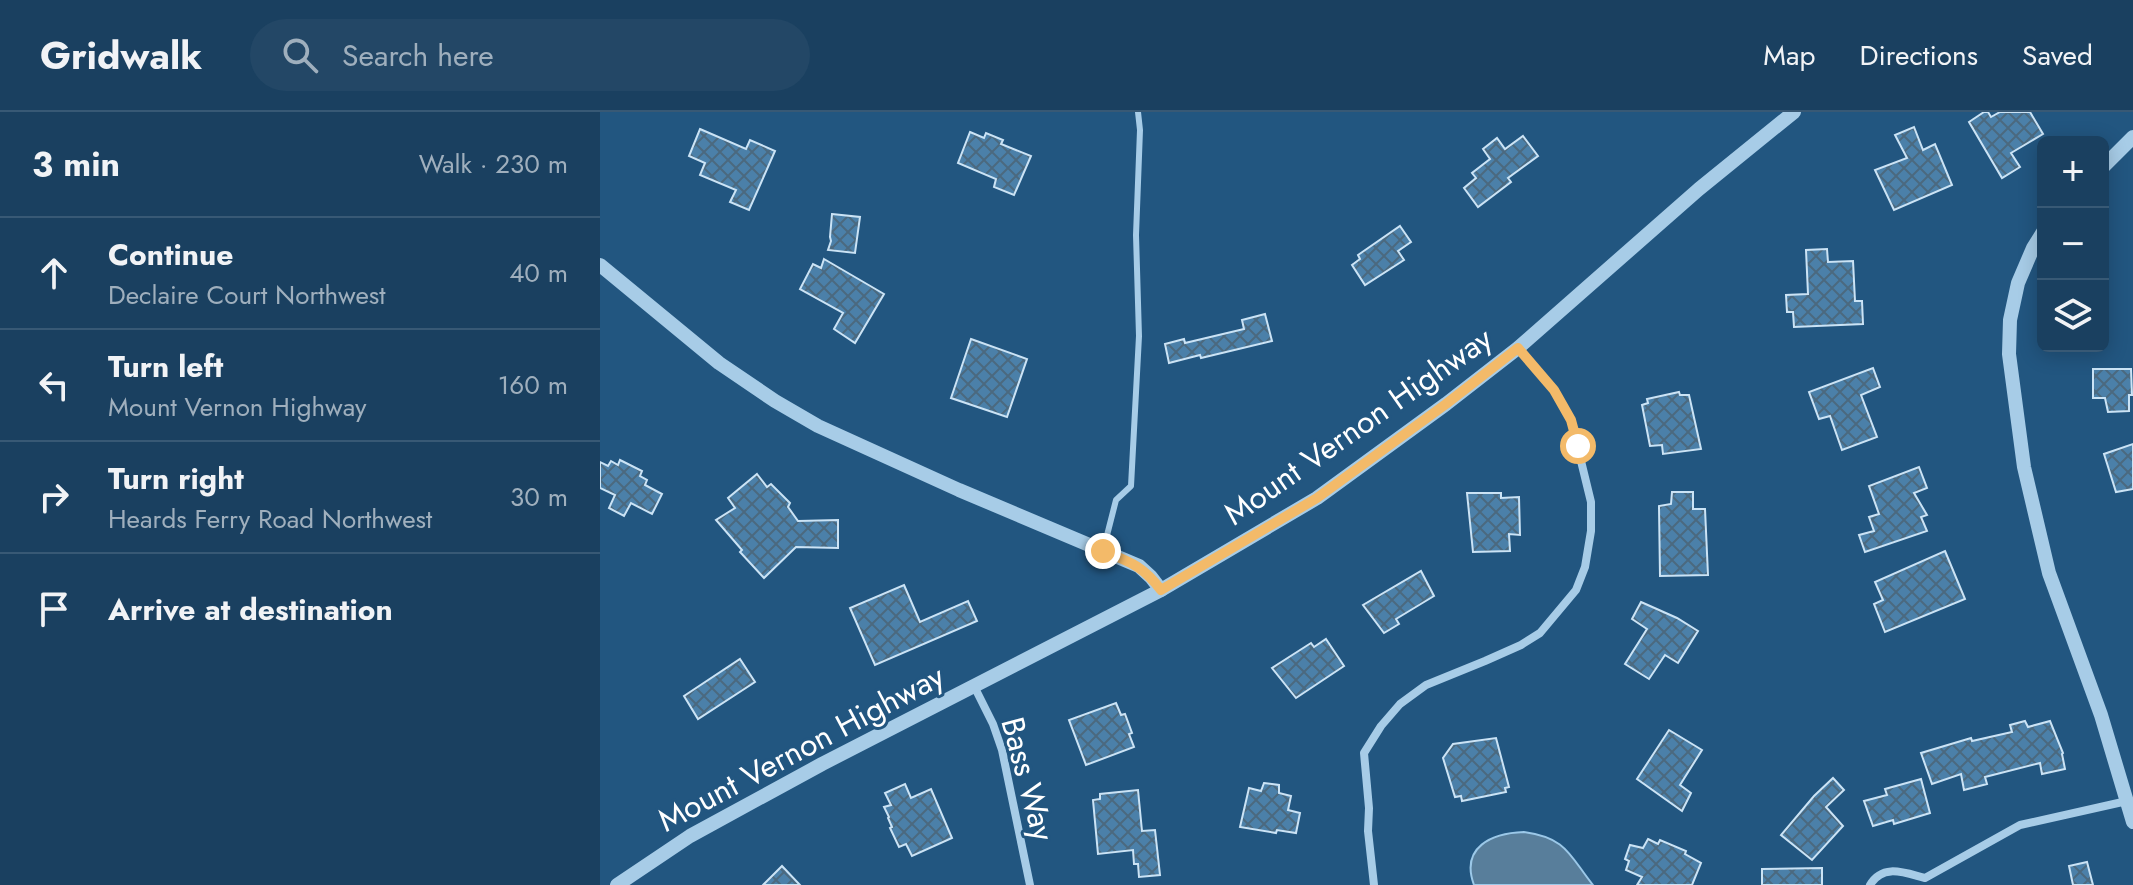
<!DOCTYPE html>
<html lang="en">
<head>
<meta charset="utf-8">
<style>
	:root { --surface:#1a4060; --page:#234766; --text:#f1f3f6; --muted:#9fafbd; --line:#385975 }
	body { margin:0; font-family:Jost,sans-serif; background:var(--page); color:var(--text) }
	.controls { position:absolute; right:24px; top:24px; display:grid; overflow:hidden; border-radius:12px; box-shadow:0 4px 20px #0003 }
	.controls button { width:72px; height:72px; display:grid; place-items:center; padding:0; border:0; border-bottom:2px solid var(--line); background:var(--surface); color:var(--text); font:40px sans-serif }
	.stop { position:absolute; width:24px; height:24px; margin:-18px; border:6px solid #f3ba69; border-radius:50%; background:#fff }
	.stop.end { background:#f3ba69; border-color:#fff; box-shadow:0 2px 8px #0008 }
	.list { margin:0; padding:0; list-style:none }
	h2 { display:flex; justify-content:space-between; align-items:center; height:104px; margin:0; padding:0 32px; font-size:34px }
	h2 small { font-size:26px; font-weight:400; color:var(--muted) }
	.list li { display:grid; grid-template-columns:52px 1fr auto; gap:24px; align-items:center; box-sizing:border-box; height:112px; padding:0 32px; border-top:2px solid var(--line) }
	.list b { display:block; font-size:30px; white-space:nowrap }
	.list p { margin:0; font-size:26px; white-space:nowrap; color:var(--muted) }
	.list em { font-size:26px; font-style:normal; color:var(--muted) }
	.icon { flex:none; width:44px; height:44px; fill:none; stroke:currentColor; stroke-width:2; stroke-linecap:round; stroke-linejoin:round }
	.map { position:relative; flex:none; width:1533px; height:773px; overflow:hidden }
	header { display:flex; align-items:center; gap:48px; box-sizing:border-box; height:112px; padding:0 40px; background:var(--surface); border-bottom:2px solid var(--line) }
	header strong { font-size:38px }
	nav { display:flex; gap:44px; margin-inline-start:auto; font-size:28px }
	.search { width:560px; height:72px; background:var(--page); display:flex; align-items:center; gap:20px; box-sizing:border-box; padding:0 28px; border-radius:44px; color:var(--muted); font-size:30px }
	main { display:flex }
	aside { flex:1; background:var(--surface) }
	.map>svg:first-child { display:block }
	.water { fill:#587e9b; stroke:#9bc8e8; stroke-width:2 }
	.building { fill:url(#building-cross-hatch); stroke:#cbe3f5; stroke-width:2 }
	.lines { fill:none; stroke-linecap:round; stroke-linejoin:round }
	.service { stroke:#a7cce7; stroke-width:6 }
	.minor { stroke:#a7cce7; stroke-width:8 }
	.tertiary { stroke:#a7cce7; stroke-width:14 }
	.route { stroke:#f3ba69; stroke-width:10 }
	.labels { text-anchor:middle; stroke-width:6; stroke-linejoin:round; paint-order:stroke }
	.street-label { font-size:32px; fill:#fff; stroke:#225680 }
</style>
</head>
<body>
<header>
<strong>Gridwalk</strong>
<div class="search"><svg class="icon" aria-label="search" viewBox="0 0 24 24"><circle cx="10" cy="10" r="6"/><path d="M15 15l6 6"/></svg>Search here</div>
<nav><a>Map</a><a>Directions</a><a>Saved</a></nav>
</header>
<main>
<aside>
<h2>3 min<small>Walk · 230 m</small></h2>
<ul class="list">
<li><svg class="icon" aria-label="ahead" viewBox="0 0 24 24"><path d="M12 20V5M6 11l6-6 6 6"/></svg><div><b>Continue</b><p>Declaire Court Northwest</p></div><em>40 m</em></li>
<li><svg class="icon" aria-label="left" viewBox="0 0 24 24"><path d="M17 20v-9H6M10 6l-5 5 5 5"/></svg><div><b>Turn left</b><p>Mount Vernon Highway</p></div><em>160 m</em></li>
<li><svg class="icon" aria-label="right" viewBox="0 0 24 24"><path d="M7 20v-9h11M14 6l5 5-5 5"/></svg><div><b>Turn right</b><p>Heards Ferry Road Northwest</p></div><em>30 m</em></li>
<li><svg class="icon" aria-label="arrive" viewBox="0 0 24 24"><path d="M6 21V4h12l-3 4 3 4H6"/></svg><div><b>Arrive at destination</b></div></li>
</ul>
</aside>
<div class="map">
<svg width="1533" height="773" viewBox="0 0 1533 773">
	<defs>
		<pattern id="building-cross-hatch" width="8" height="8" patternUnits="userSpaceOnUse" patternTransform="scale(2)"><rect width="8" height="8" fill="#4b80a9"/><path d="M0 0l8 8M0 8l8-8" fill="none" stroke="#4b697f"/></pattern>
	</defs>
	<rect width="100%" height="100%" fill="#225680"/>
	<path class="water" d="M924,720c43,6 45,23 69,53h-119c-14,-38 18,-52 50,-53z"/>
	<g class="building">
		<path d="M1384,0h4l3,5 9,-5h30l13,22 -32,19 9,14 -18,11 -33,-56z"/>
		<path d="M1314,15l9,23 12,-6 17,41 -58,25 -19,-40 32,-12 -12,-23z"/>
		<path d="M100,17l46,20 4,-9 25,11 -26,59 -19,-8 6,-12 -36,-15 5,-12 -16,-7z"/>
		<path d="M370,20l14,6 2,-5 17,7 -2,4 30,12 -17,39 -20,-8 2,-8 -38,-16z"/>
		<path d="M923,24l15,20 -30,22 3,4 -33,25 -14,-19 12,-10 -4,-5 18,-14 -7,-10 14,-11 8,11z"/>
		<path d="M232,102l28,3 -5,36 -27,-3 3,-9 -1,-4z"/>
		<path d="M800,114l11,16 -13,9 6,9 -39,25 -13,-20 8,-6 -2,-4z"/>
		<path d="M1227,137l1,13 25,-1 2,40h7l1,23 -69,3 -1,-15h-6l-1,-17 22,-1 -2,-44z"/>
		<path d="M224,147l60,35 -29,49 -21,-14 9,-16 -43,-24 13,-25 8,4z"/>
		<path d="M665,202l7,27 -71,17 -1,-3 -31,8 -4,-19 19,-5 1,4 59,-14 -2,-9z"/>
		<path d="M371,227l56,20 -20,58 -56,-19z"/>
		<path d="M1273,256l7,19 -19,8 16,42 -35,13 -12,-34 -11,3 -10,-27z"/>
		<path d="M1493,257h38l1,26h-3v16l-21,1 -3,-14h-12z"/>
		<path d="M1079,280l1,3h9l12,54 -38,5 -1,-9 -12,1 -8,-41 6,-2 -1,-4z"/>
		<path d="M1533,332v45l-17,3 -12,-38z"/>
		<path d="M20,348l22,11 -2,5 7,4 -2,5 17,9 -10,20 -21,-11 -7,13 -15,-8 6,-13 -15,-7v-26l8,4 3,-5 7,4z"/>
		<path d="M1319,355l8,21 -13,5 13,22 -6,2 6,14 -62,21 -6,-17 15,-4 -5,-14 10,-3 -10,-28z"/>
		<path d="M157,362l10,13 4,-3 19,19 -2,4 10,14 40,-1v28l-42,-1 -32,31 -24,-26 2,-2 -26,-30 19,-12 -7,-10z"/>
		<path d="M1072,380h21v17h12l3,66 -48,1 -1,-70 12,-2z"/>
		<path d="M867,381h34v5l18,-1 1,38 -11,-1 1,17 -37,1z"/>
		<path d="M1345,439l20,48 -80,33 -11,-28 9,-4 -8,-18z"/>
		<path d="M821,459l13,25 -38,23 3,5 -15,9 -21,-28z"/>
		<path d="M304,473l16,37 48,-21 9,20 -102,44 -25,-57z"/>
		<path d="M1041,490l36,16 21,13 -20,32 -13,-8 -16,24 -24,-15 22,-35 -15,-10z"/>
		<path d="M726,527l18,27 -48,32 -24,-30 39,-25 3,4z"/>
		<path d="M140,547l15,23 -57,37 -14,-23z"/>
		<path d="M516,591l5,12 4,-1 7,19 -3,1 5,13 -48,18 -17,-45z"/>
		<path d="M1425,609l3,6 22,-6 13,32 -1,1 3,15 -23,5 -2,-11 -55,14 2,7 -23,6 -3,-16 -29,10 -11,-31 50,-15 1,3 40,-9 -2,-7z"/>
		<path d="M1069,618l33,20 -22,35 11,8 -9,18 -45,-32z"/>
		<path d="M896,626l13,49 -4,1 1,4 -44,9 -1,-5 -6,1 -12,-39 10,-14z"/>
		<path d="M1233,666l11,12 -18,17 17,19 -31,34 -31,-25 33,-39z"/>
		<path d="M1321,667l9,34 -36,11 -1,-4 -20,6 -9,-25 23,-6 -2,-6z"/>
		<path d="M664,671l15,2v8l12,3 -3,14 12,3 -4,20 -19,-3 -1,3 -36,-6 9,-39 12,3z"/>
		<path d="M305,672l6,14 20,-9 21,49 -40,18 -6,-12 -7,3 -9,-19 2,-1 -4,-9 1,-1 -5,-10 7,-2 -6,-12z"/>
		<path d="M538,678l4,41 13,-1 5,45 -21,2 -1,-13h-4l-1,-14 -35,4 -5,-54 7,-1v-5z"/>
		<path d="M1048,727l10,5 2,-4 26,11 -1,3 16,9 -9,22h-55l5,-8 -16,-7 3,-9 -4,-2 5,-14 13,3z"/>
		<path d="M1487,750l6,23h-20l-4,-19z"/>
		<path d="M182,754l18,19h-37z"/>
		<path d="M1222,756v17h-60v-16z"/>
	</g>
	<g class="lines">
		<path class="service" d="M503,439l13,-51 15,-14 8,-150 -3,-101 4,-105 -2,-18"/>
		<g class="minor">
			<path d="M374,574l19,38 9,26 28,135"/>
			<path d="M774,773l-6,-54 1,-23 -5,-55 17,-27 19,-22 26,-19 59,-24 36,-16 19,-12 36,-43 9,-23 6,-36v-29l-20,-82 -17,-30 -36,-42"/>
			<path d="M1270,773c13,-22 35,-12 55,-7l95,-53 107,-24"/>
		</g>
		<g class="tertiary">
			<path d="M1503,55l30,-30"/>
			<path d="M1443,120l-10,16 -15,35 -8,37 -1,34 15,113 25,106 52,142 32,107"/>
			<path d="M0,153l119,98 56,38 43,25 141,64 180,76 12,11 10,13"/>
			<path d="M17,773l73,-49 132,-72 339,-174 156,-92 129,-94 72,-56 181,-159 95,-77"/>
		</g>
	</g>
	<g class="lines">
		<path class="route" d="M503,439c27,11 40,15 58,39l156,-92 129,-94 72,-56 36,42 17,30 7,26"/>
	</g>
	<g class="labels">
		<g class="street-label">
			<text transform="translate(758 314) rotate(-35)" y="11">Mount Vernon Highway</text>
			<text transform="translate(201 636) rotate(-28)" y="11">Mount Vernon Highway</text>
			<text transform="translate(428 667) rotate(75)" y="11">Bass Way</text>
		</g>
	</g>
</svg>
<div class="controls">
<button>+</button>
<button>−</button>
<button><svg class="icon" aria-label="layers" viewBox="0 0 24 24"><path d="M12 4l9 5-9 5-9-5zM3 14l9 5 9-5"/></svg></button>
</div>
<div class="stop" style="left:978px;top:334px"></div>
<div class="stop end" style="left:503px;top:439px"></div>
</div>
</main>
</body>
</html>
